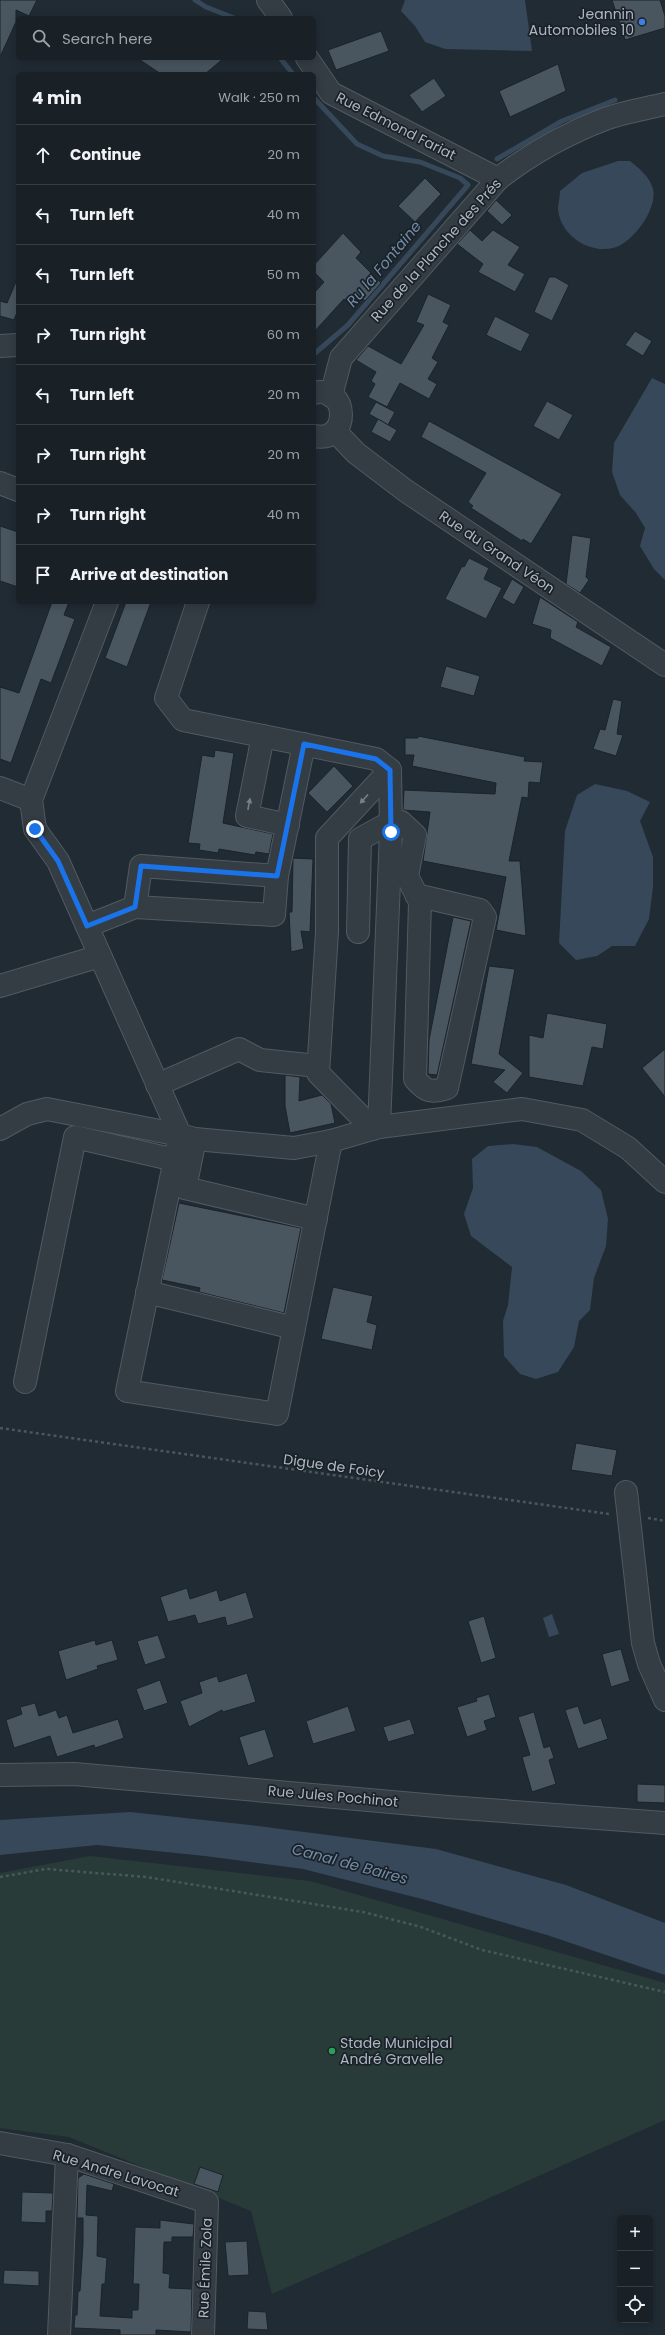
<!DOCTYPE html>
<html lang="en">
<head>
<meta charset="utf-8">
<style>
	:root { --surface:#192026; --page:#22282e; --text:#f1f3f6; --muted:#9fa3a7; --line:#373e43 }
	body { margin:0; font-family:Poppins,sans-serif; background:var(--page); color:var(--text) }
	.controls { position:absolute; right:12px; bottom:12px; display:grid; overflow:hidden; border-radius:6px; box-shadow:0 2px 10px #0003 }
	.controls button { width:36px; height:36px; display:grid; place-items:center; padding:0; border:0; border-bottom:1px solid var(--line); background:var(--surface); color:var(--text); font:20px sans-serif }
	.stop { position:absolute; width:12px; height:12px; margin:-9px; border:3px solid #1a73e8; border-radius:50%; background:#fff }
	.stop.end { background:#1a73e8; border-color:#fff; box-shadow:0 1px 4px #0008 }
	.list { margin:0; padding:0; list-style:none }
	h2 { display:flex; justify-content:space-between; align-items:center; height:52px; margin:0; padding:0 16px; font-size:17px }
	h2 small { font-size:13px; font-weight:400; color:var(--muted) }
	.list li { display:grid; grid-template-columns:26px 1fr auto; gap:12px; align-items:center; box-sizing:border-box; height:60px; padding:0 16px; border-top:1px solid var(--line) }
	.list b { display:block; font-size:15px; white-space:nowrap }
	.list em { font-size:13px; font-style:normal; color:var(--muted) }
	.icon { flex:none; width:22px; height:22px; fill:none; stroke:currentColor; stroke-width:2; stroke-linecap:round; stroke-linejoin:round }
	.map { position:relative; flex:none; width:665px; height:2335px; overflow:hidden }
	.search { position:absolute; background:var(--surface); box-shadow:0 2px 10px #0003; left:16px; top:16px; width:300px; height:44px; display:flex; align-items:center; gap:10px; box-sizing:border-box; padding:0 14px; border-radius:6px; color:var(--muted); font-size:15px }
	.panel { position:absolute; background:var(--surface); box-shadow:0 2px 10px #0003; left:16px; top:72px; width:300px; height:532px; border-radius:6px }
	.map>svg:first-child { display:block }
	.green { fill:#293b39 }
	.water { fill:#364859 }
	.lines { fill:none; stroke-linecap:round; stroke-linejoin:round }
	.stream { stroke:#364859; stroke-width:5 }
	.building { fill:#49555f; stroke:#1b232b }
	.minor-casing { stroke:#515a62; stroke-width:24 }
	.path { stroke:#465859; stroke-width:2.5; stroke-dasharray:3 3; stroke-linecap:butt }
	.minor { stroke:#343c44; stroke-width:22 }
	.oneway { fill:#778089 }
	.route { stroke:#1a73e8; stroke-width:5 }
	.shop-dot { fill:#3f7fe0; stroke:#1a2129; stroke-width:1.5 }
	.leisure-dot { fill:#2e9e5b; stroke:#1a2129; stroke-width:1.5 }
	.labels { text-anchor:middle; stroke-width:3.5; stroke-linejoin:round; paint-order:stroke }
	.poi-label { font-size:14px; fill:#aeb7c1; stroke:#1a2129; text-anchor:end }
	.street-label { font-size:14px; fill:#aeb7c1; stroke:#1a2129 }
	.water-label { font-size:15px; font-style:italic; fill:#718ba3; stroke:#1a2129 }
</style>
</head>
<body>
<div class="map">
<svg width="665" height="2335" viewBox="0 0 665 2335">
	<rect width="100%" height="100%" fill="#212b33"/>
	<path class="green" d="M90,1856l220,25 355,102v137l-393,174 -21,-83 -182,-74 -69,-9v-255z"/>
	<g class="water">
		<path d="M405,0h120l7,51 -87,-2 -20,-7 -10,-16 -14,-15z"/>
		<path d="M618,161h12c9,7 20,16 23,28 5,20 -21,55 -40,59 -24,6 -53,-13 -55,-39 0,-5 2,-12 2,-18l22,-18z"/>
		<path d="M652,378l13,6v196l-11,-11 -14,-23 5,-18 -9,-15 -16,-18 -8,-23 2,-29z"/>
		<path d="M595,784l32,7 23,11 -10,19 13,36v30l-4,32 -14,27h-23l-15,10 -21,4 -17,-17 6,-112 12,-36z"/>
		<path d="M513,1144l24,3 44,24 20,19 7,29 -2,27 -12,32 -4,32 -11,11 -5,26 -16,25 -22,7 -16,-5 -16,-18 -1,-35 5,-16 4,-38 -41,-31 -7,-22 9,-26 -1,-29 16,-13z"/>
		<path d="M552,1614l7,20 -10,3 -6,-19z"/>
		<path d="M130,1812l120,13 186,24 130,36 99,38v52l-118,-40 -121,-35 -123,-31 -98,-13 -108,-11 -97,10v-35z"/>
	</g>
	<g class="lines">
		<g class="stream">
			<path d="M195,0l11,7 28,11"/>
			<path d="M280,58l13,16"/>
			<path d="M314,98l43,46 26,12 37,6 40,16 8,7 -120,140 -34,29"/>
			<path d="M497,159l65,-38 53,-21"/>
		</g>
	</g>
	<g class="building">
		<path d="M0,0h37l-8,16 -13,-6v12l-16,35z"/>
		<path d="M612,0h48l5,16v12l-40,12z"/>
		<path d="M381,31l8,20 -53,19 -8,-20z"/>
		<path d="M137,58h87l-19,16h-44z"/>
		<path d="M558,64l8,27 -56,26 -11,-26z"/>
		<path d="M434,78l12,18 -24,16 -13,-17z"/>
		<path d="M425,178l16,16 -26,28 -17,-16z"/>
		<path d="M496,200l16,15 -10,10 -15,-14z"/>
		<path d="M470,230l12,11 11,-11 27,17 -12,18 17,9 -10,18 -37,-20 5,-8 -26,-20z"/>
		<path d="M343,233l18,19 -5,6 25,25 -16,18 -8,-7 -7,10 -6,-5 -30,33v-39l10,-11 -10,-10v-7z"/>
		<path d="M18,277v33l-4,10 -14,-4v-15l7,2z"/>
		<path d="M549,277h6l14,8 -17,36 -18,-9z"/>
		<path d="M428,294l23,11 -8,17 6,3 -17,33 6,4 -10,17 9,5 -8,15 -29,-16 -13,24 -19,-10 7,-13 -4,-3 5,-9 -20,-12 12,-14 33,18 23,-39 -8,-3z"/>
		<path d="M495,316l35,18 -9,18 -35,-17z"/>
		<path d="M635,331l17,10 -9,15 -18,-11z"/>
		<path d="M547,401l26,14 -14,25 -26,-14z"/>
		<path d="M376,402l19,10 -7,13 -19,-11z"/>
		<path d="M378,419l19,11 -7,12 -19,-10z"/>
		<path d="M429,421l133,73 -31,50 -8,-5 -1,2 -51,-33 2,-2 -5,-4 18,-29 -65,-36z"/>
		<path d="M0,526l18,6v55l-18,-6z"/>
		<path d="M572,535l19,3 -5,39 3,3 -9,13 -14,-9z"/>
		<path d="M469,558l20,10 -5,11 18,9 -16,31 -41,-20 17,-33 2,1z"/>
		<path d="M512,579l12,8 -10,18 -12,-7z"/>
		<path d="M540,597l38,25 -2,5 35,20 -9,19 -52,-28 1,-8 -19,-6z"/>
		<path d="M52,602h17l-5,13 11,4 -24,64 -10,-4 -30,84 -11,-4v-72l19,6z"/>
		<path d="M126,602h25l-24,65 -22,-9z"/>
		<path d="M446,666l34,10 -6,20 -34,-9z"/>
		<path d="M613,699l9,2 -5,33 6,1 -7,21 -23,-7 7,-20 5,1z"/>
		<path d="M418,736l107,21 -1,4 19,1 -3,21 -11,-1 -1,16 -6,-1 -13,64h11l6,75 -30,-6 10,-53 -83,-16 7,-49 -27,-2 1,-20 91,4 1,-11 -84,-17 2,-11h-9v-17h13z"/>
		<path d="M215,750l19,3 -11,70 50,11 -4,20 -13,-2 -1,3 -36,-6 -1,4 -19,-3 1,-6 -12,-1 14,-88 12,2z"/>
		<path d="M334,766l19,20 -26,26 -19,-19z"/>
		<path d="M293,858l20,1 -3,73 -9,-1 3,18 -13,3 -2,-40h3z"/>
		<path d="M453,917l18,4 -34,154 -9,-1 1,-34z"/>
		<path d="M489,966l26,3 -16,85 24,19 -16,20 -14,-11 12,-12 -34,-6z"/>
		<path d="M547,1013l60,11 -4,25 -11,-2 -9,39 -54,-9v-42l14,3z"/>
		<path d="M665,1049v48l-23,-29z"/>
		<path d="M285,1075l15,2 -1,24 23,-6 9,9 4,19 -45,10 -5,-27z"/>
		<path d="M179,1203l122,25 -17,85 -85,-21 1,-4 -38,-8z"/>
		<path d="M333,1287l40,9 -6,26 10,3 -5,25 -51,-11z"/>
		<path d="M576,1443l41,7 -5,26 -41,-6z"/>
		<path d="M187,1588l3,11 27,-9 3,11 26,-9 8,26 -27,8 -2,-9 -27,7 -3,-9 -27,7 -8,-25z"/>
		<path d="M484,1616l12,42 -15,5 -13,-42z"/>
		<path d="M158,1635l8,23 -21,7 -8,-24z"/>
		<path d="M95,1640l1,5 16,-5 6,20 -21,6 1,3 -32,11 -8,-29z"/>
		<path d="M621,1649l9,32 -19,6 -9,-33z"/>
		<path d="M247,1673l9,29 -33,10 -1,-2 -33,17 -9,-26 22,-8 -3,-11 18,-6 2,6z"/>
		<path d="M160,1680l8,23 -24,8 -8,-22z"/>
		<path d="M489,1694l7,23 -12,4 3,9 -20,7 -10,-30 20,-6 -1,-3z"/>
		<path d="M35,1703l4,13 17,-6 3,8 8,-3 6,18 45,-14 6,19 -29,10 -1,-3 -37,12 -7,-21 -36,12 -8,-28 16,-6 -2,-7z"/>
		<path d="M348,1706l8,25 -43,13 -7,-23z"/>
		<path d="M578,1706l6,18 17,-6 7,21 -30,10 -13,-39z"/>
		<path d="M534,1712l10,36 6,-2 4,12 -5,2 7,24 -24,8 -10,-35 8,-2 -12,-38z"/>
		<path d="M410,1719l5,15 -27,8 -5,-15z"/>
		<path d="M265,1729l9,28 -26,9 -9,-29z"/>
		<path d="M637,1784l28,1v18l-28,-1z"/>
		<path d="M200,2167l23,8 -5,17 -24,-8z"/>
		<path d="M84,2174l30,10 -2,7 -25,-6 -1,30 12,1 -1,40 10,2 -2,26h-3l-2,32 32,2v-8h6l1,-26h-6l2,-57 25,1v-8l34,4 -1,13h-21v5h-8l-1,31 7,1 -1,14 23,1 -1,43 -35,-2v5h-36v-5l-46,-2 1,-13h2l1,-24h2l3,-48v-25h-6l1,-40z"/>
		<path d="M22,2192l31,1 -1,18h-6v12l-25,-1z"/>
		<path d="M247,2241l2,34 -21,1 -3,-34z"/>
		<path d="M4,2270l35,1v15l-36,-2z"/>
		<path d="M248,2311l18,1 2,18 -21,-1z"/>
	</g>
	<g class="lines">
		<g class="minor-casing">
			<g id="minor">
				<path d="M268,0l13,18"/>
				<path d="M307,58l24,35 167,86"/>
				<path d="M0,346l18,-1"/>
				<path d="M314,393c35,-9 37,51 0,43"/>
				<path d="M331,396l10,-38 157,-179c31,-24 70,-46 107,-60 19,-7 40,-10 60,-15"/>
				<path d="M335,431l21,22 50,38 259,174"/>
				<path d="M0,483l18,7"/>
				<path d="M107,602l-76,198 4,29 23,32 122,274 15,4 99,9 37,-7 48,-14 143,-18 60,11 46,28 37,34"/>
				<path d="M198,602l-32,96 17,22 193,39 14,11 1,62 -12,295"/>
				<path d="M263,736l-16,80 41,9"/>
				<path d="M0,788l31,12"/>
				<path d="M135,907l6,-41 136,10"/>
				<path d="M87,926l48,-19 139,8 3,-39 27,-132"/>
				<path d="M358,932l2,-93 31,-17h10l14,13 -8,41 13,26 -5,177c11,13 16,14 32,9l38,-171 -5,-7 -64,-15"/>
				<path d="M0,986l100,-30"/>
				<path d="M157,1085l82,-36 21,11 58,6"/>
				<path d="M0,1129l27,-15 20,-5 133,26c-18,86 -36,171 -53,256l150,23 17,-86 -147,-36"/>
				<path d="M373,1129l-55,-56 9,-141v-94l63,-68"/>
				<path d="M195,1139l-10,49 131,31"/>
				<path d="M294,1328l37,-187"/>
				<path d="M25,1382l50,-245 100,23"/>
				<path d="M626,1492l17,151 6,21 16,36"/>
				<path d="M0,1775l74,-1 374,33 217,16"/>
				<path d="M0,2143l67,12 140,47 -4,133"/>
				<path d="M59,2335l8,-180"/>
			</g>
		</g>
		<g class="path">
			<path d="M0,1428l609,86"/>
			<path d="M648,1518l17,3"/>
			<path d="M0,1877l46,-8 100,8 217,35 58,15 61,23 183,42"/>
		</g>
		<use href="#minor" class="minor"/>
	</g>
	<defs><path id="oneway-solid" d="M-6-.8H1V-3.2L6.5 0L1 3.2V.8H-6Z"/></defs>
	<g class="oneway">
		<use href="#oneway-solid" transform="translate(364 799) rotate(132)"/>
		<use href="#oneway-solid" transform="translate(249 804) rotate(-79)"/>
	</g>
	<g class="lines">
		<path class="route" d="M35,829l23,32 29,65 48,-19 6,-41 136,10 27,-132 72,15 14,11 1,62"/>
	</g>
	<circle class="shop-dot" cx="642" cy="22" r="4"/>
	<circle class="leisure-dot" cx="332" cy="2051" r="4"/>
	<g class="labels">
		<g class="poi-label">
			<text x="634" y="19">Jeannin<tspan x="634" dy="16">Automobiles 10</tspan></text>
			<text x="340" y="2048" text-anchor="start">Stade Municipal<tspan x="340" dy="16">André Gravelle</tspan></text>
		</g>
		<g class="street-label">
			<text transform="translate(396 126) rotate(27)" y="5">Rue Edmond Fariat</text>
			<text transform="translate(436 250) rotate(-48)" y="5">Rue de la Planche des Prés</text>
			<text transform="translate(497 552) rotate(34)" y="5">Rue du Grand Véon</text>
			<text transform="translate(334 1466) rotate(8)" y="5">Digue de Foicy</text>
			<text transform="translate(333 1796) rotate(5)" y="5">Rue Jules Pochinot</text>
			<text transform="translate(116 2173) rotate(17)" y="5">Rue Andre Lavocat</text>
			<text transform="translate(205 2268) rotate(-88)" y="5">Rue Émile Zola</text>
		</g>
		<g class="water-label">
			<text transform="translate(384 264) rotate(-50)" y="5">Ru la Fontaine</text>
			<text transform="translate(350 1864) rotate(15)" y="5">Canal de Baires</text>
		</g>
	</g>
</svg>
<div class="controls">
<button>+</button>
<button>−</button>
<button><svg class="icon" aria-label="locate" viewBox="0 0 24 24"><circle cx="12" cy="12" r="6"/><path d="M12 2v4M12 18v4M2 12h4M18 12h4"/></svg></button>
</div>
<div class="stop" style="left:391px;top:832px"></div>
<div class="stop end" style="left:35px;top:829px"></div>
<div class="search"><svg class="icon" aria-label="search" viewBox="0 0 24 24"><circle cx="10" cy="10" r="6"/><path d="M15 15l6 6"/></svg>Search here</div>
<section class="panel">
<h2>4 min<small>Walk · 250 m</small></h2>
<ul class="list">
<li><svg class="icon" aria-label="ahead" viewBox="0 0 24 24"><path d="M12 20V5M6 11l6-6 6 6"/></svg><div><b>Continue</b></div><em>20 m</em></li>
<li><svg class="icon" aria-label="left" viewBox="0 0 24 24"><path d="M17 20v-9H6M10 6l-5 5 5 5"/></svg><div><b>Turn left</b></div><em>40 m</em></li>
<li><svg class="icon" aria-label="left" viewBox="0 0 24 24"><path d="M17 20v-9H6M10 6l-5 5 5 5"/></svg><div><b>Turn left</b></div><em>50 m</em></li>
<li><svg class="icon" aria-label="right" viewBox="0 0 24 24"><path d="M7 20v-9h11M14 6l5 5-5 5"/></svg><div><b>Turn right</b></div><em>60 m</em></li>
<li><svg class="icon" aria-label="left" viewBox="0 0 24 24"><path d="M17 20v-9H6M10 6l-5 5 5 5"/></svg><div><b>Turn left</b></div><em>20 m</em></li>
<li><svg class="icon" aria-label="right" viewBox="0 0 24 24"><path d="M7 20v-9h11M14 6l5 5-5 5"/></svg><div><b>Turn right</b></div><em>20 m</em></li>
<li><svg class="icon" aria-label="right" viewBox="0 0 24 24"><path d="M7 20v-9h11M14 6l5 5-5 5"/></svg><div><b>Turn right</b></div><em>40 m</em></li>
<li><svg class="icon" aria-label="arrive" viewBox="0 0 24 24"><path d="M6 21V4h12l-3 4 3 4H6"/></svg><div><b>Arrive at destination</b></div></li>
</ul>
</section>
</div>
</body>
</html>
